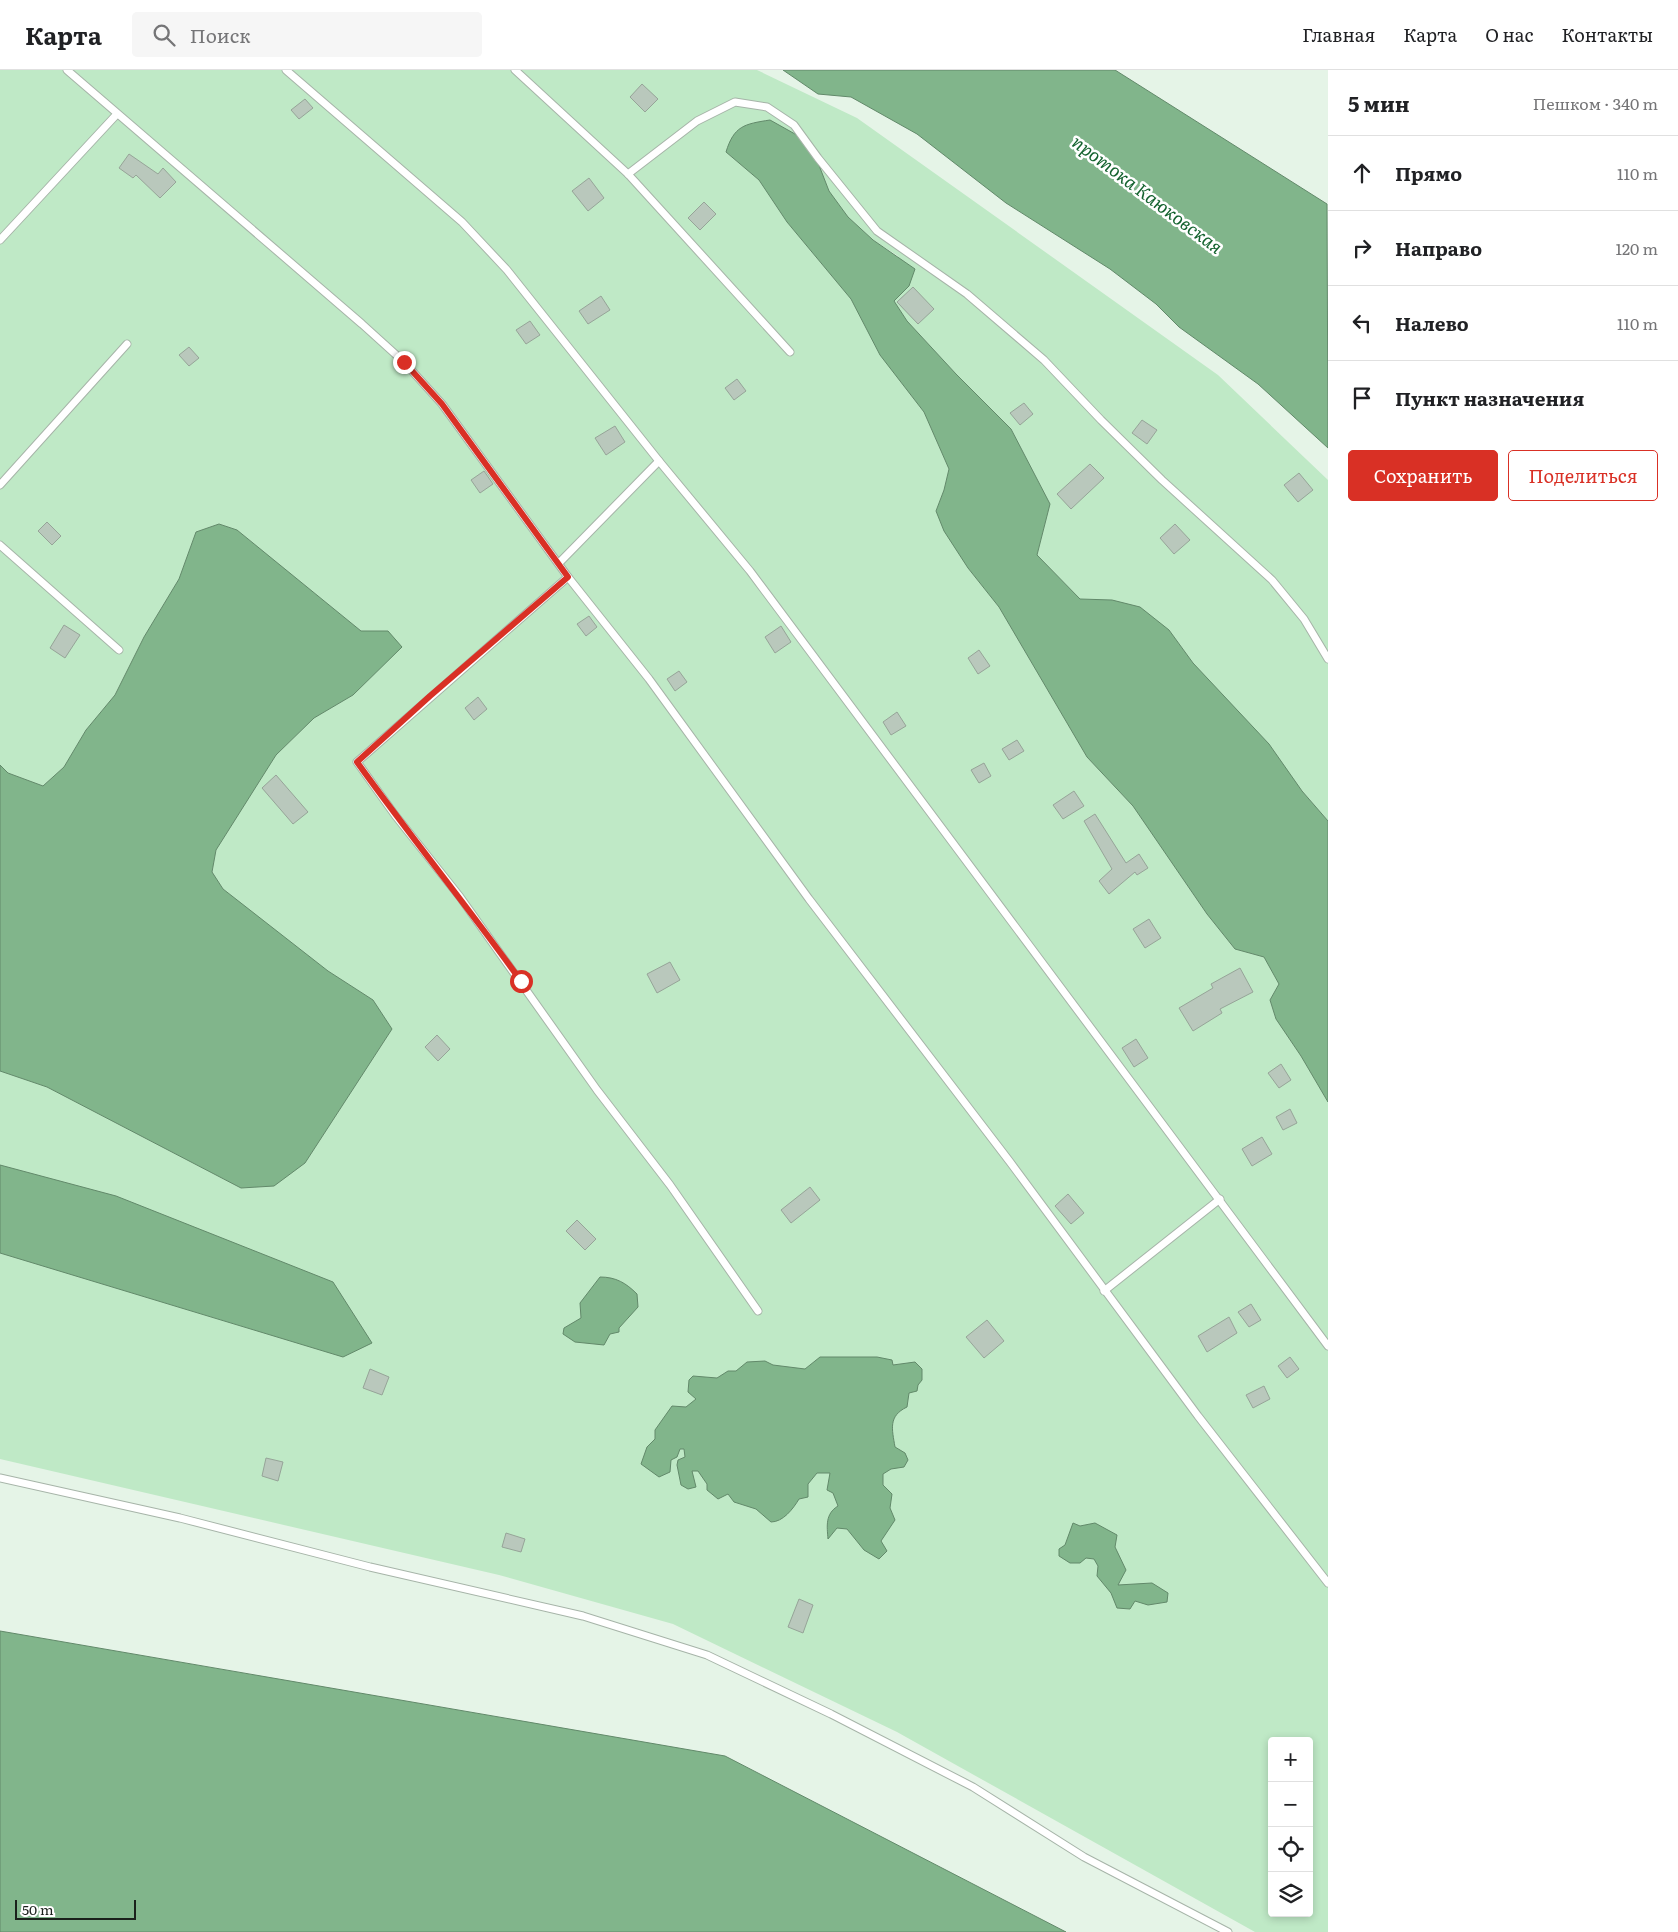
<!DOCTYPE html>
<html lang="ru">
<head>
<meta charset="utf-8">
<style>
	:root { --surface:#fff; --page:#f6f6f6; --text:#202124; --muted:#757577; --line:#e0e0e0; --accent:#d93025 }
	body { margin:0; font-family:Literata,serif; background:var(--page); color:var(--text) }
	.controls { position:absolute; right:15px; bottom:15px; display:grid; overflow:hidden; border-radius:5px; box-shadow:0 2px 8px #0003 }
	.controls button { width:45px; height:45px; display:grid; place-items:center; padding:0; border:0; border-bottom:1px solid var(--line); background:var(--surface); color:var(--text); font:25px sans-serif }
	.scale { position:absolute; left:15px; bottom:12px; width:121px; box-sizing:border-box; padding-left:5px; border:2px solid #1b211c; border-top:0; font-size:14px; line-height:18px; white-space:nowrap; color:#1b211c; -webkit-text-stroke:4px #fff; paint-order:stroke }
	.stop { position:absolute; width:15px; height:15px; margin:-11px; border:4px solid #d93025; border-radius:50%; background:#fff }
	.stop.end { background:#d93025; border-color:#fff; box-shadow:0 1px 5px #0008 }
	.list { margin:0; padding:0; list-style:none }
	h2 { display:flex; justify-content:space-between; align-items:center; height:65px; margin:0; padding:0 20px; font-size:21px }
	h2 small { font-size:16px; font-weight:400; color:var(--muted) }
	.list li { display:grid; grid-template-columns:32px 1fr auto; gap:15px; align-items:center; box-sizing:border-box; height:75px; padding:0 20px; border-top:1px solid var(--line) }
	.list b { display:block; font-size:19px; white-space:nowrap }
	.list em { font-size:16px; font-style:normal; color:var(--muted) }
	.actions { display:flex; gap:10px; padding:15px 20px }
	.actions a { flex:1; padding:11px 0; border:1px solid var(--accent); border-radius:5px; text-align:center; font-size:18px; color:var(--accent) }
	.actions .main { background:var(--accent); color:#fff }
	.icon { flex:none; width:28px; height:28px; fill:none; stroke:currentColor; stroke-width:2; stroke-linecap:round; stroke-linejoin:round }
	.map { position:relative; flex:none; width:1328px; height:1862px; overflow:hidden }
	header { display:flex; align-items:center; gap:30px; box-sizing:border-box; height:70px; padding:0 25px; background:var(--surface); border-bottom:1px solid var(--line) }
	header strong { font-size:24px }
	nav { display:flex; gap:28px; margin-inline-start:auto; font-size:18px }
	.search { width:350px; height:45px; background:var(--page); display:flex; align-items:center; gap:12px; box-sizing:border-box; padding:0 18px; border-radius:5px; color:var(--muted); font-size:19px }
	main { display:flex }
	aside { flex:1; background:var(--surface) }
	.map>svg:first-child { display:block }
	.green { fill:#bfe9c6; fill-rule:evenodd }
	.water { fill:#81b58b; stroke:#62896a }
	.building { fill:#b9c8bc; stroke:#96a498 }
	.lines { fill:none; stroke-linecap:round; stroke-linejoin:round }
	.lane-casing { stroke:#a6b4a8; stroke-width:9 }
	.lane { stroke:#fff; stroke-width:7 }
	.route { stroke:#d93025; stroke-width:6 }
	.labels { text-anchor:middle; stroke-width:5; stroke-linejoin:round; paint-order:stroke }
	.water-label { font-size:18px; font-style:italic; fill:#14632f; stroke:#fff }
</style>
</head>
<body>
<header>
<strong>Карта</strong>
<div class="search"><svg class="icon" aria-label="search" viewBox="0 0 24 24"><circle cx="10" cy="10" r="6"/><path d="M15 15l6 6"/></svg>Поиск</div>
<nav><a>Главная</a><a>Карта</a><a>О нас</a><a>Контакты</a></nav>
</header>
<main>
<div class="map">
<svg width="1328" height="1862" viewBox="0 0 1328 1862">
	<rect width="100%" height="100%" fill="#e5f4e7"/>
	<path class="green" d="M0,0h757l100,48 361,257 110,105v341l-135,-158 -24,-33 -57,-30 -32,-1 -43,-44 13,-51 -39,-75 -55,-55 -49,-53 -13,-20 15,-15 -11,-30 -25,-16 -25,-23 -19,-26 -14,-36 -89,-3 33,28 28,42 64,77 29,55 44,58 25,57 -5,21 -8,21 32,57 31,39 88,150 46,49 74,108 28,35 29,8 15,27 -9,16 6,19 25,37 27,46v830h-73l-358,-200 -224,-108 -174,-49 -499,-116v-388l47,16 194,101 64,-25 87,-134 -19,-29 -45,-29 -60,-45 -45,-37 -11,-17 4,-22 60,-95 38,-37 39,-23 35,-64h-27l-124,-101 -18,-6 -23,8 -17,47 -35,58 -29,58 -29,35 -22,37 -21,19 -35,-13 -8,-8zM1272,1671h37v172h-37z"/>
	<g class="water">
		<path d="M783,0h332l212,134 1,244 -70,-64 -79,-57 -23,-23 -46,-35 -104,-66 -89,-69 -66,-37 -33,-3z"/>
		<path d="M770,50l25,14 20,21 14,36 19,26 25,23 42,29 -6,17 -15,15 13,20 49,53 55,55 39,75 -13,51 43,44 32,1 28,7 29,23 24,33 76,81 33,47 26,30v281l-27,-46 -25,-37 -6,-19 9,-16 -15,-27 -29,-8 -28,-35 -74,-108 -46,-49 -88,-150 -31,-39 -24,-37 -8,-20 8,-21 5,-21 -25,-57 -44,-57 -29,-56 -64,-77 -28,-42 -33,-28c8,-26 18,-28 44,-32z"/>
		<path d="M219,454l18,6 124,101h27l14,16 -49,48 -39,23 -38,37 -60,95 -4,22 11,17 105,82 45,29 19,29 -87,134 -31,23 -33,2 -194,-101 -47,-16v-306l8,8 35,13 21,-19 22,-37 29,-35 29,-58 35,-58 17,-47z"/>
		<path d="M0,1095l116,31 217,86 39,61 -29,14 -343,-104z"/>
		<path d="M600,1207c16,0 26,6 37,17l1,13 -19,21v4l-9,2 -6,11 -29,-3 -12,-8 1,-6 17,-10 -1,-15z"/>
		<path d="M820,1287h57l15,3 1,5 22,-3 7,7v11l-4,5 -1,6 -8,2 -2,14c-19,9 -15,22 -12,40l10,6 3,7 -4,7 -13,2 -8,5v11l9,9 -2,14 5,12 -14,21 6,10 -8,8 -15,-9 -17,-21 -10,-1 -9,11c-1,-13 -3,-25 10,-33l-5,-13 -6,-3 3,-17h-13l-9,11v13l-9,2c-6,10 -16,23 -28,23l-15,-13 -22,-7 -6,-8 -10,5 -11,-9v-6l-9,-13h-6l4,16 -8,2 -7,-4 -4,-20 1,-5 7,-3 -1,-8h-4l-3,8 -6,3 -1,12 -11,5 -18,-13 6,-17 8,-8v-9l17,-24 14,1 10,-8 -8,-7 1,-12 4,-4 24,2 11,-7h8l11,-9 18,-1 8,4 32,4z"/>
		<path d="M1073,1453l7,3 15,-3 22,12 -2,12 11,23 -8,15 34,-2 16,10 -1,9 -19,3 -13,-4 -5,8 -13,-1 -6,-15 -14,-17 1,-10 -4,-7 -8,-1 -6,5h-10l-11,-7v-7l6,-4z"/>
		<path d="M0,1561l725,125 341,176h-1066z"/>
	</g>
	<g class="building">
		<path d="M642,14l16,15 -13,13 -15,-15z"/>
		<path d="M305,29l8,9 -14,11 -8,-9z"/>
		<path d="M129,84l29,20 5,-6 13,14 -16,16 -24,-23 -3,3 -14,-10z"/>
		<path d="M589,108l15,20 -16,13 -16,-20z"/>
		<path d="M704,132l12,12 -16,16 -12,-12z"/>
		<path d="M913,217l21,22 -16,15 -21,-22z"/>
		<path d="M601,226l9,14 -22,14 -9,-13z"/>
		<path d="M530,251l10,14 -14,9 -10,-14z"/>
		<path d="M189,277l10,11 -10,8 -10,-11z"/>
		<path d="M737,309l9,12 -12,9 -9,-12z"/>
		<path d="M1024,333l9,11 -13,11 -10,-12z"/>
		<path d="M1142,350l15,10 -10,14 -15,-11z"/>
		<path d="M615,356l10,16 -19,13 -11,-17z"/>
		<path d="M1090,394l14,14 -33,31 -14,-15z"/>
		<path d="M484,401l9,13 -13,9 -9,-13z"/>
		<path d="M1299,403l14,17 -15,12 -14,-17z"/>
		<path d="M47,452l14,14 -9,9 -14,-14z"/>
		<path d="M1175,454l15,16 -16,14 -14,-16z"/>
		<path d="M589,546l8,11 -11,9 -9,-12z"/>
		<path d="M64,555l16,10 -15,23 -15,-10z"/>
		<path d="M781,556l10,16 -16,11 -10,-16z"/>
		<path d="M979,580l11,16 -12,8 -10,-16z"/>
		<path d="M679,601l8,11 -12,9 -8,-12z"/>
		<path d="M478,627l9,12 -13,11 -9,-12z"/>
		<path d="M897,642l9,14 -15,9 -8,-13z"/>
		<path d="M1017,670l7,11 -15,9 -7,-11z"/>
		<path d="M984,693l7,13 -12,7 -8,-13z"/>
		<path d="M276,705l32,37 -15,12 -31,-36z"/>
		<path d="M1074,721l10,15 -21,13 -10,-14z"/>
		<path d="M1095,744l31,49 13,-9 9,14 -11,7 -2,-3 -26,22 -10,-13 13,-12 -28,-48z"/>
		<path d="M1149,849l12,19 -16,10 -12,-19z"/>
		<path d="M670,892l10,18 -23,13 -10,-19z"/>
		<path d="M1240,898l13,24 -33,17 2,4 -29,18 -14,-23 34,-20 -2,-4z"/>
		<path d="M437,965l13,14 -12,12 -13,-14z"/>
		<path d="M1136,969l12,19 -14,9 -12,-19z"/>
		<path d="M1281,994l10,16 -12,8 -11,-15z"/>
		<path d="M1290,1039l7,14 -14,7 -7,-13z"/>
		<path d="M1262,1067l10,17 -20,12 -10,-17z"/>
		<path d="M810,1117l10,13 -29,23 -10,-13z"/>
		<path d="M1068,1124l16,19 -13,11 -16,-18z"/>
		<path d="M577,1150l19,19 -11,11 -19,-19z"/>
		<path d="M1251,1234l10,16 -12,7 -11,-15z"/>
		<path d="M1229,1247l8,16 -30,19 -9,-16z"/>
		<path d="M987,1250l17,21 -20,17 -18,-21z"/>
		<path d="M1290,1287l9,12 -12,9 -9,-12z"/>
		<path d="M370,1299l19,8 -7,18 -19,-7z"/>
		<path d="M1264,1316l6,13 -17,9 -7,-13z"/>
		<path d="M266,1388l17,4 -5,19 -16,-5z"/>
		<path d="M506,1463l19,6 -4,13 -19,-5z"/>
		<path d="M799,1529l14,6 -10,28 -15,-6z"/>
	</g>
	<g class="lines">
		<g class="lane-casing">
			<g id="lane">
				<path d="M67,0l295,254 42,38 38,42 126,173 81,102 160,220 201,263 188,254 130,167"/>
				<path d="M286,0l176,152 45,48 152,191 91,110 578,775"/>
				<path d="M515,0l113,104 162,178"/>
				<path d="M628,104l69,-53 38,-19 32,5 27,18 24,33 59,73 90,63 77,66 57,60 61,60 110,100 32,39 24,40"/>
				<path d="M0,170l117,-126"/>
				<path d="M0,415l127,-141"/>
				<path d="M0,475l119,105"/>
				<path d="M559,493l100,-102"/>
				<path d="M568,507l-211,185 38,53 65,82 137,193 73,95 88,126"/>
				<path d="M1104,1221l116,-92"/>
				<path d="M0,1408l180,40 190,49 213,49 124,39 124,59 142,73 111,70 144,75"/>
			</g>
		</g>
		<use href="#lane" class="lane"/>
	</g>
	<g class="lines">
		<path class="route" d="M404,292l38,42 126,173 -138,119 -73,66c53,74 111,145 164,219"/>
	</g>
	<g class="labels">
		<g class="water-label">
			<text transform="translate(1147 125) rotate(37)" y="6">протока Каюковская</text>
		</g>
	</g>
</svg>
<div class="controls">
<button>+</button>
<button>−</button>
<button><svg class="icon" aria-label="locate" viewBox="0 0 24 24"><circle cx="12" cy="12" r="6"/><path d="M12 2v4M12 18v4M2 12h4M18 12h4"/></svg></button>
<button><svg class="icon" aria-label="layers" viewBox="0 0 24 24"><path d="M12 4l9 5-9 5-9-5zM3 14l9 5 9-5"/></svg></button>
</div>
<div class="scale">50 m</div>
<div class="stop" style="left:521px;top:911px"></div>
<div class="stop end" style="left:404px;top:292px"></div>
</div>
<aside>
<h2>5 мин<small>Пешком · 340 m</small></h2>
<ul class="list">
<li><svg class="icon" aria-label="ahead" viewBox="0 0 24 24"><path d="M12 20V5M6 11l6-6 6 6"/></svg><div><b>Прямо</b></div><em>110 m</em></li>
<li><svg class="icon" aria-label="right" viewBox="0 0 24 24"><path d="M7 20v-9h11M14 6l5 5-5 5"/></svg><div><b>Направо</b></div><em>120 m</em></li>
<li><svg class="icon" aria-label="left" viewBox="0 0 24 24"><path d="M17 20v-9H6M10 6l-5 5 5 5"/></svg><div><b>Налево</b></div><em>110 m</em></li>
<li><svg class="icon" aria-label="arrive" viewBox="0 0 24 24"><path d="M6 21V4h12l-3 4 3 4H6"/></svg><div><b>Пункт назначения</b></div></li>
</ul>
<div class="actions"><a class="main">Сохранить</a><a>Поделиться</a></div>
</aside>
</main>
</body>
</html>
